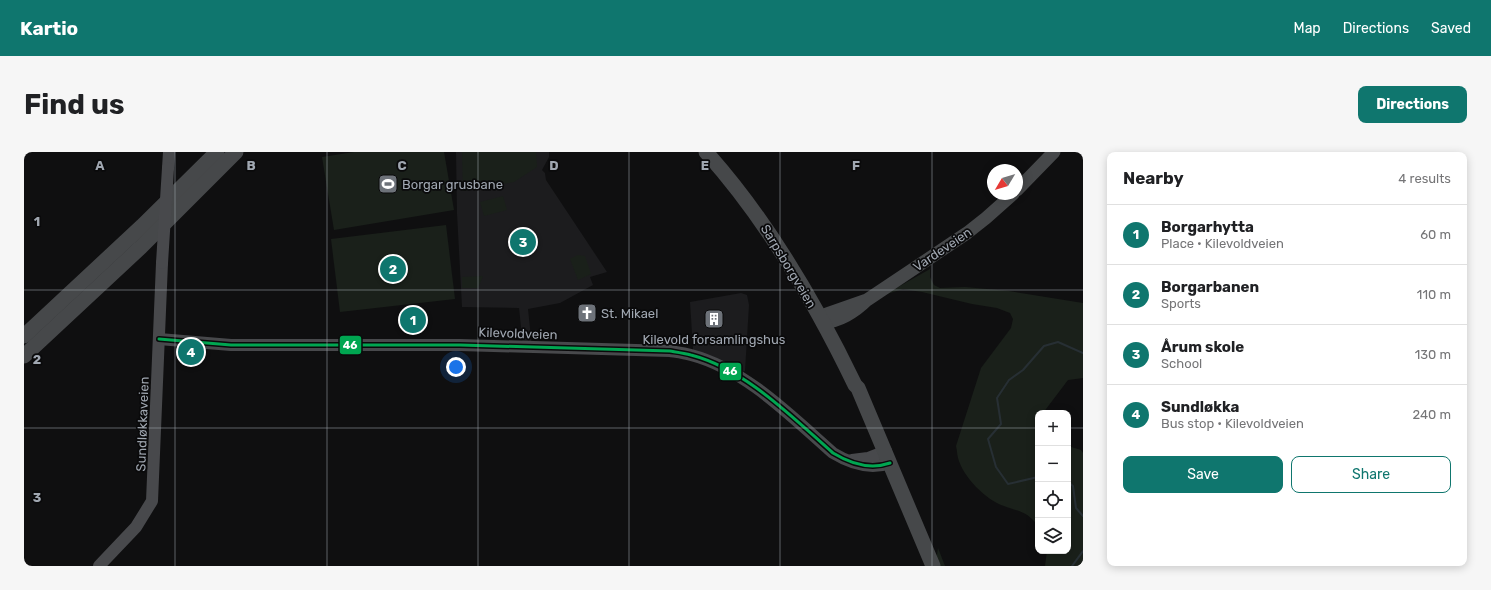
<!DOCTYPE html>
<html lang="en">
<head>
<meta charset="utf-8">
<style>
	:root { --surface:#fff; --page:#f6f6f6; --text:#202124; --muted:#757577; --line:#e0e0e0; --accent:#0f766e }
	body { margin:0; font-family:Rubik,sans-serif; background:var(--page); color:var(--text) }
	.controls { position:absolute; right:12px; bottom:12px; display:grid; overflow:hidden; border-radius:8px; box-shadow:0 2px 10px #0003 }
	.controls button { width:36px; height:36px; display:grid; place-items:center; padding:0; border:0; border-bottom:1px solid var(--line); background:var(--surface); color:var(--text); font:20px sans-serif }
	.compass { position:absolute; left:963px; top:12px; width:36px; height:36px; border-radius:50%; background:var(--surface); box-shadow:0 2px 10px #0003; rotate:232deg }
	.you { position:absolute; left:432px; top:215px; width:14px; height:14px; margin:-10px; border:3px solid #fff; border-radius:50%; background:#1a73e8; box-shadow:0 0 0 6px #1a73e833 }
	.badge { display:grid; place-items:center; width:26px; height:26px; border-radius:50%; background:var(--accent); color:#fff; font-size:13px; font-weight:700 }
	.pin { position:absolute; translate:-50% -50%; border:2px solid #fff; box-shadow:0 1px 4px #0006 }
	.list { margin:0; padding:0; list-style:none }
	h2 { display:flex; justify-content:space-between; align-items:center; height:52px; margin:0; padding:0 16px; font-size:17px }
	h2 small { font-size:13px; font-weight:400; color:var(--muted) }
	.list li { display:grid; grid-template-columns:26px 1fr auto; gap:12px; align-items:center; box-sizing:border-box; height:60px; padding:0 16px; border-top:1px solid var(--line) }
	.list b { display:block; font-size:15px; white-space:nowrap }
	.list p { margin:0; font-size:13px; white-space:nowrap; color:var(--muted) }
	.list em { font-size:13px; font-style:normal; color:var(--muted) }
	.actions { display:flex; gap:8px; padding:12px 16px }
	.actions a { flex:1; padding:9px 0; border:1px solid var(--accent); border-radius:8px; text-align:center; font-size:14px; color:var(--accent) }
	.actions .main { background:var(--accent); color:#fff }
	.icon { flex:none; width:22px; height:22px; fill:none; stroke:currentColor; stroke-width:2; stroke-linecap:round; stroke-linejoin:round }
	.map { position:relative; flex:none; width:1059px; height:414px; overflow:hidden; border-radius:8px }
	header { display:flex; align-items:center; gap:24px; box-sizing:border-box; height:56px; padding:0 20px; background:var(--accent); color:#fff }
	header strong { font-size:19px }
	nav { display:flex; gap:22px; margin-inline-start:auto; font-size:14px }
	.intro { display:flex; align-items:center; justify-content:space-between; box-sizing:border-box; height:96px; padding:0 24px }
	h1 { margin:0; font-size:28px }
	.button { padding:10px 18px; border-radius:8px; background:var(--accent); color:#fff; font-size:14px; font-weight:700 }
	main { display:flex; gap:24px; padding:0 24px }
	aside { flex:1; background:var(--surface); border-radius:8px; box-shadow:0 2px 10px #0003 }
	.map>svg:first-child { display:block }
	.built { fill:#1c1c1e }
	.green { fill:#1a201a }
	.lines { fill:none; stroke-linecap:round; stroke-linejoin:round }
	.stream { stroke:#272f34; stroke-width:2 }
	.secondary { stroke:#48494c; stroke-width:12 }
	.primary { stroke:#46484a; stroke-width:13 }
	.highway { stroke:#46484a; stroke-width:15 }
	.secondary-bridge { stroke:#48494c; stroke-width:12 }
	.bus-1-casing { stroke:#0a0a0b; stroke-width:6 }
	.bus-1 { stroke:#00a651; stroke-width:3 }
	.grid { fill:none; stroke:#a0a7b1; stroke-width:1; stroke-opacity:0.55 }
	.labels { text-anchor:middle; stroke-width:3.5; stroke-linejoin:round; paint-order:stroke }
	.poi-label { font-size:13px; fill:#a0a7b1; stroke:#0a0a0b; text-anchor:start }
	.street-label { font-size:13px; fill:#a0a7b1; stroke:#0a0a0b }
	.grid-label { font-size:13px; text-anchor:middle; font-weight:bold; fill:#a0a7b1; stroke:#0a0a0b; stroke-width:3.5; stroke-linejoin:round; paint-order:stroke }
	.line-badge { stroke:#0a0a0b; stroke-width:1.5 }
	.badge-label { font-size:11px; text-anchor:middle; font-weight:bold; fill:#fff }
</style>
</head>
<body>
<header>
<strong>Kartio</strong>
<nav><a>Map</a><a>Directions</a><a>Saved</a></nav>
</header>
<div class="intro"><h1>Find us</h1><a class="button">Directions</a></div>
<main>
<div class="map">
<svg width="1059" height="414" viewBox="0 0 1059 414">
	<rect width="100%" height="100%" fill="#0f0f10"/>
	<g class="built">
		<path d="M432,0h93v5l-7,13 3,3 1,7 61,92 -17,5 3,8 -33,18 -32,6 4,38 -9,-1 -4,-38 -57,-1 -5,-94z"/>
		<path d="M717,141l6,2 2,10 -4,66 -10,3 -44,-19 2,-6 -3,-47z"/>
	</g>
	<g class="green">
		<path d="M330,0h90l10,58 -120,20 -12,-73z"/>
		<path d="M438,0h74l1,15 -23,15 -51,9z"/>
		<path d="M479,44l4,14 -23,6 -4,-14z"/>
		<path d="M422,73l9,74 -115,13 -9,-73z"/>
		<path d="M554,103l7,1 6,18 -13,6 -8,-21z"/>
		<path d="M906,117v8l4,8 6,3 25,-1 44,4 74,12v75l-15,2 -25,33h-5v113c-11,-15 -18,-14 -34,-20 -18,-6 -41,-29 -46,-48 -1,-4 -1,-8 -2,-12l25,-78 30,-40 2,-9 -3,-6 -13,-5 -25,-4 -50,-12 -19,-3 -19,6z"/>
		<path d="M459,124l-5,12h-16v-11z"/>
		<path d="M1044,294l13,4 2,3v113h-38l2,-15h21z"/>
		<path d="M914,396l7,18h-6l-3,-4z"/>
	</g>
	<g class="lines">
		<g class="stream">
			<path d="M1014,325l-30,7 -12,-17 -8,-28 13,-15 -4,-26 12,-18 14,-10 21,-24 14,-4 25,11"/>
			<path d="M1044,330l5,4 3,22 7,8"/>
			<path d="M1048,414l11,-15"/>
		</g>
		<g class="secondary">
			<path d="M144,16l1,-16"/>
			<path d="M135,187l72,6h229l210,6c6,1 14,2 21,4 54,14 101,62 142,98 18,11 37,17 57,10"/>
			<path d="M828,308l16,-2 18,-7"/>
			<path d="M75,414l37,-39 16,-26 10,-238"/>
		</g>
		<g class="primary">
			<path d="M993,38l37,-38"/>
			<path d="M843,148l-40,14 -5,8c16,1 34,-11 45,-22l100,-67 19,-15 27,-24"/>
		</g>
		<g class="highway">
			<path d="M682,0c62,69 109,150 149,233l3,3 75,178"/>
			<path d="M0,184l118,-110 75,-74"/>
			<path d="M0,204l117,-109 95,-95"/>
		</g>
		<path class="secondary-bridge" d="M138,111l6,-95"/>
		<g class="bus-1-casing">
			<path id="bus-1" d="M135,187l72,6h229l210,6c6,1 14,2 21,4 54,14 101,62 142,98 18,11 37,17 57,10"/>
		</g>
		<use href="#bus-1" class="bus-1"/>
	</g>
	<path class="grid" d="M151,0v414M303,0v414M454,0v414M605,0v414M756,0v414M908,0v414M0,138h1059M0,276h1014M1044,276h15"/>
	<defs>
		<g id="stadium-square" transform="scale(1)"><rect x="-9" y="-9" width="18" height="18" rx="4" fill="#6d7279" stroke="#0a0a0b"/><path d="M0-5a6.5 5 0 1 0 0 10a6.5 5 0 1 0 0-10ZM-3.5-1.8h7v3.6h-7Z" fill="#fff"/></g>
		<g id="church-square" transform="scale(1)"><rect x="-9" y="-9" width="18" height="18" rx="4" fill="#6d7279" stroke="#0a0a0b"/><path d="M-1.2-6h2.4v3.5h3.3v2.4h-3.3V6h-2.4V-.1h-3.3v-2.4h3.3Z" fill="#fff"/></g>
		<g id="building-square" transform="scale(1)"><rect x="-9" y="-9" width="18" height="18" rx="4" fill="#6d7279" stroke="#0a0a0b"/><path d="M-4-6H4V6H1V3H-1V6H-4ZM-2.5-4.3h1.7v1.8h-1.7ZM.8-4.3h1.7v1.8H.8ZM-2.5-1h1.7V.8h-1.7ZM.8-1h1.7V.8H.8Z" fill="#fff"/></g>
	</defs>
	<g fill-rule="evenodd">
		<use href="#stadium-square" x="364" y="32"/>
		<use href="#church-square" x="563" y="161"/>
		<use href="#building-square" x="690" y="167"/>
	</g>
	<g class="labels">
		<g class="poi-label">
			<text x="378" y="37">Borgar grusbane</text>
			<text x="577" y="166">St. Mikael</text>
			<text x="690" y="192" text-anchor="middle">Kilevold forsamlingshus</text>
		</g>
		<g class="street-label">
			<text transform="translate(918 97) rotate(-34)" y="5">Vardeveien</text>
			<text transform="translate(765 114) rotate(59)" y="5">Sarpsborgveien</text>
			<text transform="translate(494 181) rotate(2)" y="5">Kilevoldveien</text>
			<text transform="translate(118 272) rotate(-88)" y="5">Sundløkkaveien</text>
		</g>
	</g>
	<g class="grid-label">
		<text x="76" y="18">A</text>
		<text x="227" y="18">B</text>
		<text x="378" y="18">C</text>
		<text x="530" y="18">D</text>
		<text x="681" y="18">E</text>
		<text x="832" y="18">F</text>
		<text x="13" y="74">1</text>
		<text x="13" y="212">2</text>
		<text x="13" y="350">3</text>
	</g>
	<g class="line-badge">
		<rect x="315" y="183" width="23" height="20" rx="4" fill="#00a651"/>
		<rect x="695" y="210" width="23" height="19" rx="4" fill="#00a651"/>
	</g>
	<g class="badge-label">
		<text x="326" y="197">46</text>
		<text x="706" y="223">46</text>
	</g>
</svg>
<div class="controls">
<button>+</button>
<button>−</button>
<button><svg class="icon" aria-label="locate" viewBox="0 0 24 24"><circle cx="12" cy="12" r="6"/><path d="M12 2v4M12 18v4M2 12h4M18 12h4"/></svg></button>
<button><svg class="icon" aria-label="layers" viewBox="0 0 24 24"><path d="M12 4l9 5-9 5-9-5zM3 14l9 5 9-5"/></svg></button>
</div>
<svg class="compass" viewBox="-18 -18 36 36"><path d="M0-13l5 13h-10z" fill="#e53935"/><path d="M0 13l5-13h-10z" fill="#757577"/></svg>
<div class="you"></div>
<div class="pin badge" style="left:389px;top:168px">1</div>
<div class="pin badge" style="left:369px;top:117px">2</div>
<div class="pin badge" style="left:499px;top:90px">3</div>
<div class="pin badge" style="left:167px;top:200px">4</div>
</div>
<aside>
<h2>Nearby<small>4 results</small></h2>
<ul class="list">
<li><span class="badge">1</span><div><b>Borgarhytta</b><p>Place · Kilevoldveien</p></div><em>60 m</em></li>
<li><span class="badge">2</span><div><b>Borgarbanen</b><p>Sports</p></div><em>110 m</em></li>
<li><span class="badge">3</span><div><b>Årum skole</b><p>School</p></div><em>130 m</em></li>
<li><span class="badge">4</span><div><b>Sundløkka</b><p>Bus stop · Kilevoldveien</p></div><em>240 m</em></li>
</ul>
<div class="actions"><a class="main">Save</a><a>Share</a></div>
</aside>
</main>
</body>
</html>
